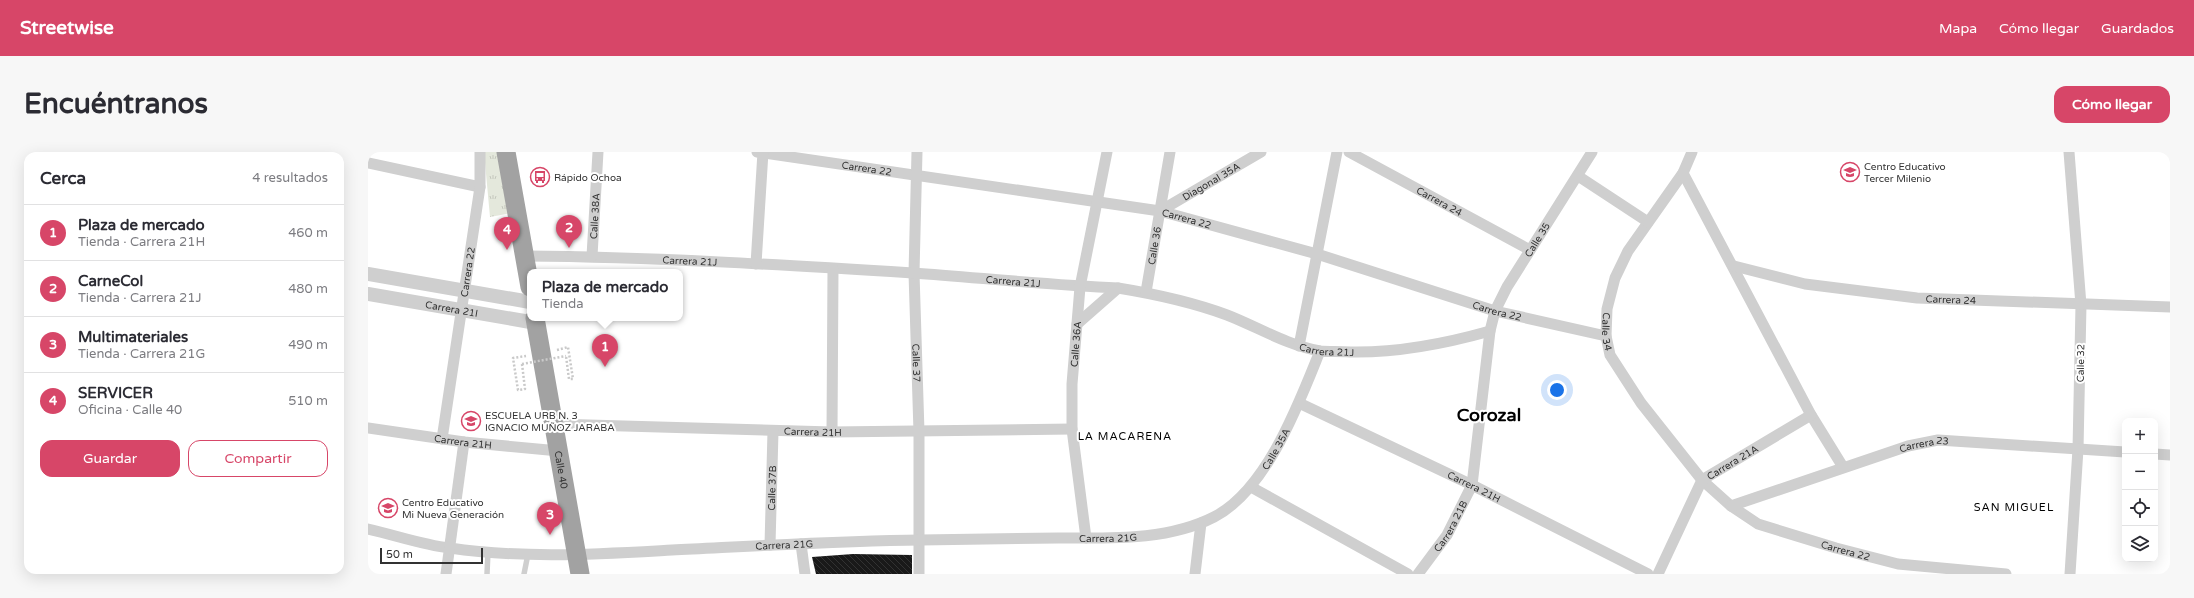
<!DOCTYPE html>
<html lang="es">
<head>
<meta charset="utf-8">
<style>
	:root { --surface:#fff; --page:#f7f7f7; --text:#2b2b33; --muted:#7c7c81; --line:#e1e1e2; --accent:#d74668 }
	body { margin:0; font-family:"Varela Round",sans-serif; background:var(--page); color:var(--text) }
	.controls { position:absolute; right:12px; bottom:12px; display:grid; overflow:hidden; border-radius:8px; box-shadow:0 4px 16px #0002 }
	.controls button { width:36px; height:36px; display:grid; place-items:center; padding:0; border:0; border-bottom:1px solid var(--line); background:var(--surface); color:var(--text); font:20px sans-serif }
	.scale { position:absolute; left:12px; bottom:10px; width:103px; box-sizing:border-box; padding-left:4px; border:2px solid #323232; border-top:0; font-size:11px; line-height:14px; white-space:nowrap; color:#323232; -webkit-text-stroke:3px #fff; paint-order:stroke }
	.you { position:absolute; left:1189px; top:238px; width:14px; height:14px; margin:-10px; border:3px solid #fff; border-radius:50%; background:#1a73e8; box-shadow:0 0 0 6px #1a73e833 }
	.badge { display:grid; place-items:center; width:26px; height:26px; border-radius:50%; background:var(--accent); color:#fff; font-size:13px; font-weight:700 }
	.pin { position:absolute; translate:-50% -33px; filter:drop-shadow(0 1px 2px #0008) }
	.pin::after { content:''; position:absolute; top:21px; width:14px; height:12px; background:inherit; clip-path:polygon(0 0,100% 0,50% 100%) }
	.popup { position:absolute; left:159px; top:117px; width:156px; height:52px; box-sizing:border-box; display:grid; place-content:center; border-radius:8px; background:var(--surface); filter:drop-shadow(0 1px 3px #0005); font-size:13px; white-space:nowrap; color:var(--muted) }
	.popup b { font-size:15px; color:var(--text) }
	.popup::after { content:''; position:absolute; left:50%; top:100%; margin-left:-8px; border:8px solid transparent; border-top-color:var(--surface) }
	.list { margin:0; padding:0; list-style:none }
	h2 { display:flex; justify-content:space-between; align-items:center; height:52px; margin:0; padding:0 16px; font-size:17px }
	h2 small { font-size:13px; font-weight:400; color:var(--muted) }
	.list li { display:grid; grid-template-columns:26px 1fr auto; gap:12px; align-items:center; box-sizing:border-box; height:56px; padding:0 16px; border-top:1px solid var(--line) }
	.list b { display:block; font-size:15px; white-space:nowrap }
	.list p { margin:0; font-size:13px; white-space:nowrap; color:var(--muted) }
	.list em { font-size:13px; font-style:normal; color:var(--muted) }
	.actions { display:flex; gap:8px; padding:12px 16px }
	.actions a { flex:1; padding:9px 0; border:1px solid var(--accent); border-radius:12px; text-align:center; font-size:14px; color:var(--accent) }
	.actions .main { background:var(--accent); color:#fff }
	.icon { flex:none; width:22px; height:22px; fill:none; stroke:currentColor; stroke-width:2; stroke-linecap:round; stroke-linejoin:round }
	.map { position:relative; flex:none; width:1802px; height:422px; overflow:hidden; border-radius:12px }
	header { display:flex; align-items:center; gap:24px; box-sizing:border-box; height:56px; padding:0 20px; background:var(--accent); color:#fff }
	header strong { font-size:19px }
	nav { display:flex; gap:22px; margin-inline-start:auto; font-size:14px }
	.intro { display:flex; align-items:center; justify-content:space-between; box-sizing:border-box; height:96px; padding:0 24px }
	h1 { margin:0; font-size:28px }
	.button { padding:10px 18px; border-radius:12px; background:var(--accent); color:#fff; font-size:14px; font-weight:700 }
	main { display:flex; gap:24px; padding:0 24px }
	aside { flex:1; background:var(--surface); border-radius:12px; box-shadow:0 4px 16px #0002 }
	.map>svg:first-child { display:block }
	.grass { fill:url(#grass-tufts) }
	.building { fill:url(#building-back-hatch) }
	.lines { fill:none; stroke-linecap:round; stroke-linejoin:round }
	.path { stroke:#c9c9c9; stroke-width:2.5; stroke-dasharray:2 2; stroke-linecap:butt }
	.service { stroke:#cfcfcf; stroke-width:5.5 }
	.minor { stroke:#cfcfcf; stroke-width:11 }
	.tertiary { stroke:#cfcfcf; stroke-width:14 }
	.trunk { stroke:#a2a2a2; stroke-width:19 }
	.path-bridge { stroke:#c9c9c9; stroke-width:2.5; stroke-dasharray:2 2; stroke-linecap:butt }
	.labels { text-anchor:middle; stroke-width:4; stroke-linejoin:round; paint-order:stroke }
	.poi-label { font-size:10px; fill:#323232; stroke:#fff; text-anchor:start }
	.street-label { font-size:10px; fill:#323232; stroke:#fff }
	.neighbourhood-label { font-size:11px; letter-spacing:1px; fill:#000; stroke:#fff }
	.town-label { font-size:18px; font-weight:bold; fill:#000; stroke:#fff }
</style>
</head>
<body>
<header>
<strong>Streetwise</strong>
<nav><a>Mapa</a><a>Cómo llegar</a><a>Guardados</a></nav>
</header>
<div class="intro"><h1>Encuéntranos</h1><a class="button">Cómo llegar</a></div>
<main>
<aside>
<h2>Cerca<small>4 resultados</small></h2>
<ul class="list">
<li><span class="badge">1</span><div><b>Plaza de mercado</b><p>Tienda · Carrera 21H</p></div><em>460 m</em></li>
<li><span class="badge">2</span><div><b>CarneCol</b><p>Tienda · Carrera 21J</p></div><em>480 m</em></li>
<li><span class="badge">3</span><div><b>Multimateriales</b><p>Tienda · Carrera 21G</p></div><em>490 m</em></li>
<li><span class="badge">4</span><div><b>SERVICER</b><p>Oficina · Calle 40</p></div><em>510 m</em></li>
</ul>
<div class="actions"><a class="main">Guardar</a><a>Compartir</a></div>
</aside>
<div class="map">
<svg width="1802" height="422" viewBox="0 0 1802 422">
	<defs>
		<pattern id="grass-tufts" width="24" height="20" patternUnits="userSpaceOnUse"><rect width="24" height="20" fill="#e4e8dc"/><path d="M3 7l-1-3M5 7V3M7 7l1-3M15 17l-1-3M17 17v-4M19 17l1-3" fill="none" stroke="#c4c7bd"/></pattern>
		<pattern id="building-back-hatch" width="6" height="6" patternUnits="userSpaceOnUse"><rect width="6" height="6" fill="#191919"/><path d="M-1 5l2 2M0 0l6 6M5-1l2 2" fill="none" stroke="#323232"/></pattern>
	</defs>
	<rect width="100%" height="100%" fill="#fff"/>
	<path class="grass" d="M116,0h16l11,61 -21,4z"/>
	<path class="building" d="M485,402l59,1v19h-96l-4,-17z"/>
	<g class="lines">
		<g class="path">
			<path d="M189,198l11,-3 5,32h-4l-3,-23"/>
			<path d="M154,212l3,25 -7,1 -5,-32 13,-2"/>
		</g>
		<g class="service">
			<path d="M119,422l1,-23"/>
			<path d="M156,422l4,-20"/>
		</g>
		<g class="minor">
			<path id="s1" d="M389,0l403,59 157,43 178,57 111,25"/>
			<path id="s2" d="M549,0l-3,121 5,159v142"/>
			<path id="s3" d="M981,0l181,98"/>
			<path id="s4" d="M1324,0l-9,21 -55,78 -13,27 -8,31 -1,27 4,19 31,48 61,77 29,26 27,18 78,24 62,16 108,10"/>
			<path d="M1701,0l12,153 -3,144 -8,125"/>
			<path d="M0,11l112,24"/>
			<path d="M1315,21l128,242 32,52"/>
			<path d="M1210,24l70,46"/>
			<path id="s5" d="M792,59l101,-59"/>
			<path id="s6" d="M157,104c129,1 259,9 388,17 69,5 137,12 205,15 37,6 74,14 109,27 31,12 59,30 93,36 9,1 20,0 30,1 48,1 94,-8 140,-21"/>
			<path id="s7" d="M224,104l6,-104"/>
			<path d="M388,112l7,-112"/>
			<path id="s8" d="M1366,114l71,18 112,14 253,9"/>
			<path id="s9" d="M778,140l24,-140"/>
			<path d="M709,172l41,-36"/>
			<path d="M931,194l38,-194"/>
			<path id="s10" d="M931,251l173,82 176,89"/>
			<path id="s11" d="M186,272l278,8 240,-3"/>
			<path id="s12" d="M0,276l96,14 95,9"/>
			<path d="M464,280l1,-163"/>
			<path id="s13" d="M74,287l38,-252v-35"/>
			<path d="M1787,302l15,1"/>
			<path d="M883,335l157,87"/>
			<path id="s14" d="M1363,354l177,-60 30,-6 187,12"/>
			<path id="s15" d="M0,377c27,6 55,16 82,19 74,11 149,6 222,2 83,-4 166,-9 249,-10 45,-1 91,-1 137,-2 52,0 109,3 156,-21 53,-27 85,-114 106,-166"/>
			<path id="s16" d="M718,386l-14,-109v-45l8,-97 27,-135"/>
			<path d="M433,392l4,30"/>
			<path id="s17" d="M402,393l3,-114"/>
			<path d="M78,422l18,-132"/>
			<path d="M827,422l6,-51"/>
			<path id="s18" d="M1050,422l29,-39 25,-50 18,-154 5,-20 12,-24 85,-135"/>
			<path id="s19" d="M1290,422l44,-94 109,-65"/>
		</g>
		<g class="tertiary">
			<path d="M0,122l162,28"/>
			<path id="s20" d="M0,142l168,29"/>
		</g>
		<g class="trunk">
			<path d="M138,0l24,135"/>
			<path id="s21" d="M167,166l45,256"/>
		</g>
		<path class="path-bridge" d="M154,212l44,-8"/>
	</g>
	<defs>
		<g id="school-ring" transform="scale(1)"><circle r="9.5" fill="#fff" stroke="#d74668" stroke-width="1.5"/><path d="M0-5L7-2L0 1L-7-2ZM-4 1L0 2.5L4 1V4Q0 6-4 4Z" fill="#d74668"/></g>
		<g id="bus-ring" transform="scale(1)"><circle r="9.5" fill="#fff" stroke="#d74668" stroke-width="1.5"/><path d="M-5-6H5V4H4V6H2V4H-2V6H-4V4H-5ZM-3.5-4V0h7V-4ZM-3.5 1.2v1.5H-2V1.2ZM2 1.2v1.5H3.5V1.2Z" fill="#d74668"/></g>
	</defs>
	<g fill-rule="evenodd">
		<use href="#school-ring" x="1482" y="20"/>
		<use href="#bus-ring" x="172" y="25"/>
		<use href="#school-ring" x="103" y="269"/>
		<use href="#school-ring" x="20" y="356"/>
	</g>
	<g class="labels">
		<g class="poi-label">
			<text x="1496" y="18">Centro Educativo<tspan x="1496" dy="12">Tercer Milenio</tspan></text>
			<text x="186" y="29">Rápido Ochoa</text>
			<text x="117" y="267">ESCUELA URB N. 3<tspan x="117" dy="12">IGNACIO MUÑOZ JARABA</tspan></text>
			<text x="34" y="354">Centro Educativo<tspan x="34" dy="12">Mi Nueva Generación</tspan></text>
		</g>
		<g class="street-label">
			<text dy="4" stroke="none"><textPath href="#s1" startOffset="111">Carrera 22</textPath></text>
			<text dy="4" stroke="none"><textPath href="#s5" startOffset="59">Diagonal 35A</textPath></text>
			<text dy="4" stroke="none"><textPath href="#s3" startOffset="103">Carrera 24</textPath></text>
			<text dy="4" stroke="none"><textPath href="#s7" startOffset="40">Calle 38A</textPath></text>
			<text dy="4" stroke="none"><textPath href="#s1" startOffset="435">Carrera 22</textPath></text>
			<text dy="4" stroke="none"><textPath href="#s18" startOffset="363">Calle 35</textPath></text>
			<text dy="4" stroke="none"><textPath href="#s9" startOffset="47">Calle 36</textPath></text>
			<text dy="4" stroke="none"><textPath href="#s6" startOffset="165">Carrera 21J</textPath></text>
			<text dy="4" stroke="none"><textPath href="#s13" startOffset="169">Carrera 22</textPath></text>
			<text dy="4" stroke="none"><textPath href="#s6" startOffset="489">Carrera 21J</textPath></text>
			<text dy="4" stroke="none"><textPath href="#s8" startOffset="220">Carrera 24</textPath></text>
			<text dy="4" stroke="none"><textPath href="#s20" startOffset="85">Carrera 21I</textPath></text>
			<text dy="4" stroke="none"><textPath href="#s1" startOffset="759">Carrera 22</textPath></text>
			<text dy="4" stroke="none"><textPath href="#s4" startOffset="203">Calle 34</textPath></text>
			<text dy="4" stroke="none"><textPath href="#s16" startOffset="195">Calle 36A</textPath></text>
			<text dy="4" stroke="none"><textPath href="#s6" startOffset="813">Carrera 21J</textPath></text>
			<text dy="4" stroke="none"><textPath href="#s2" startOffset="211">Calle 37</textPath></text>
			<text transform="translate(1712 211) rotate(-89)" y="4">Calle 32</text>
			<text dy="4" stroke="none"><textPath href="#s11" startOffset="259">Carrera 21H</textPath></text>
			<text dy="4" stroke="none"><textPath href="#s12" startOffset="96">Carrera 21H</textPath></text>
			<text dy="4" stroke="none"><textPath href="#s14" startOffset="203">Carrera 23</textPath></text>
			<text dy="4" stroke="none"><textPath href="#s15" startOffset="945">Calle 35A</textPath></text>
			<text dy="4" stroke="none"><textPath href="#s19" startOffset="139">Carrera 21A</textPath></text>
			<text dy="4" stroke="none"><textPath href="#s21" startOffset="154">Calle 40</textPath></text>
			<text dy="4" stroke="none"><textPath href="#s10" startOffset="194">Carrera 21H</textPath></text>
			<text dy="4" stroke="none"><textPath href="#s17" startOffset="57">Calle 37B</textPath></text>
			<text dy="4" stroke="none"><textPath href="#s18" startOffset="58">Carrera 21B</textPath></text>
			<text dy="4" stroke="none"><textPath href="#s15" startOffset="743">Carrera 21G</textPath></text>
			<text dy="4" stroke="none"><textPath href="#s15" startOffset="419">Carrera 21G</textPath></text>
			<text dy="4" stroke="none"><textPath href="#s4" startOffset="545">Carrera 22</textPath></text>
		</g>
		<g class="neighbourhood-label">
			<text x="757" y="288">LA MACARENA</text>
			<text x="1646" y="359">SAN MIGUEL</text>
		</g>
		<g class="town-label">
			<text x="1121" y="269">Corozal</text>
		</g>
	</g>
</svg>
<div class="controls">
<button>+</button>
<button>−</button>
<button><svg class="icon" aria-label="locate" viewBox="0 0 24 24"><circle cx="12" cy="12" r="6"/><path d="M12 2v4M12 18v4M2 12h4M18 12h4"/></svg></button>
<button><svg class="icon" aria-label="layers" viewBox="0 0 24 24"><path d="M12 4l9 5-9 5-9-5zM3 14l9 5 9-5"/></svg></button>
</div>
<div class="scale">50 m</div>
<div class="you"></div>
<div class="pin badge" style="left:237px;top:215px">1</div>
<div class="popup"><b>Plaza de mercado</b>Tienda</div>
<div class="pin badge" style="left:201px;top:96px">2</div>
<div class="pin badge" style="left:182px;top:383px">3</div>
<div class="pin badge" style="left:139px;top:98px">4</div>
</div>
</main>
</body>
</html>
